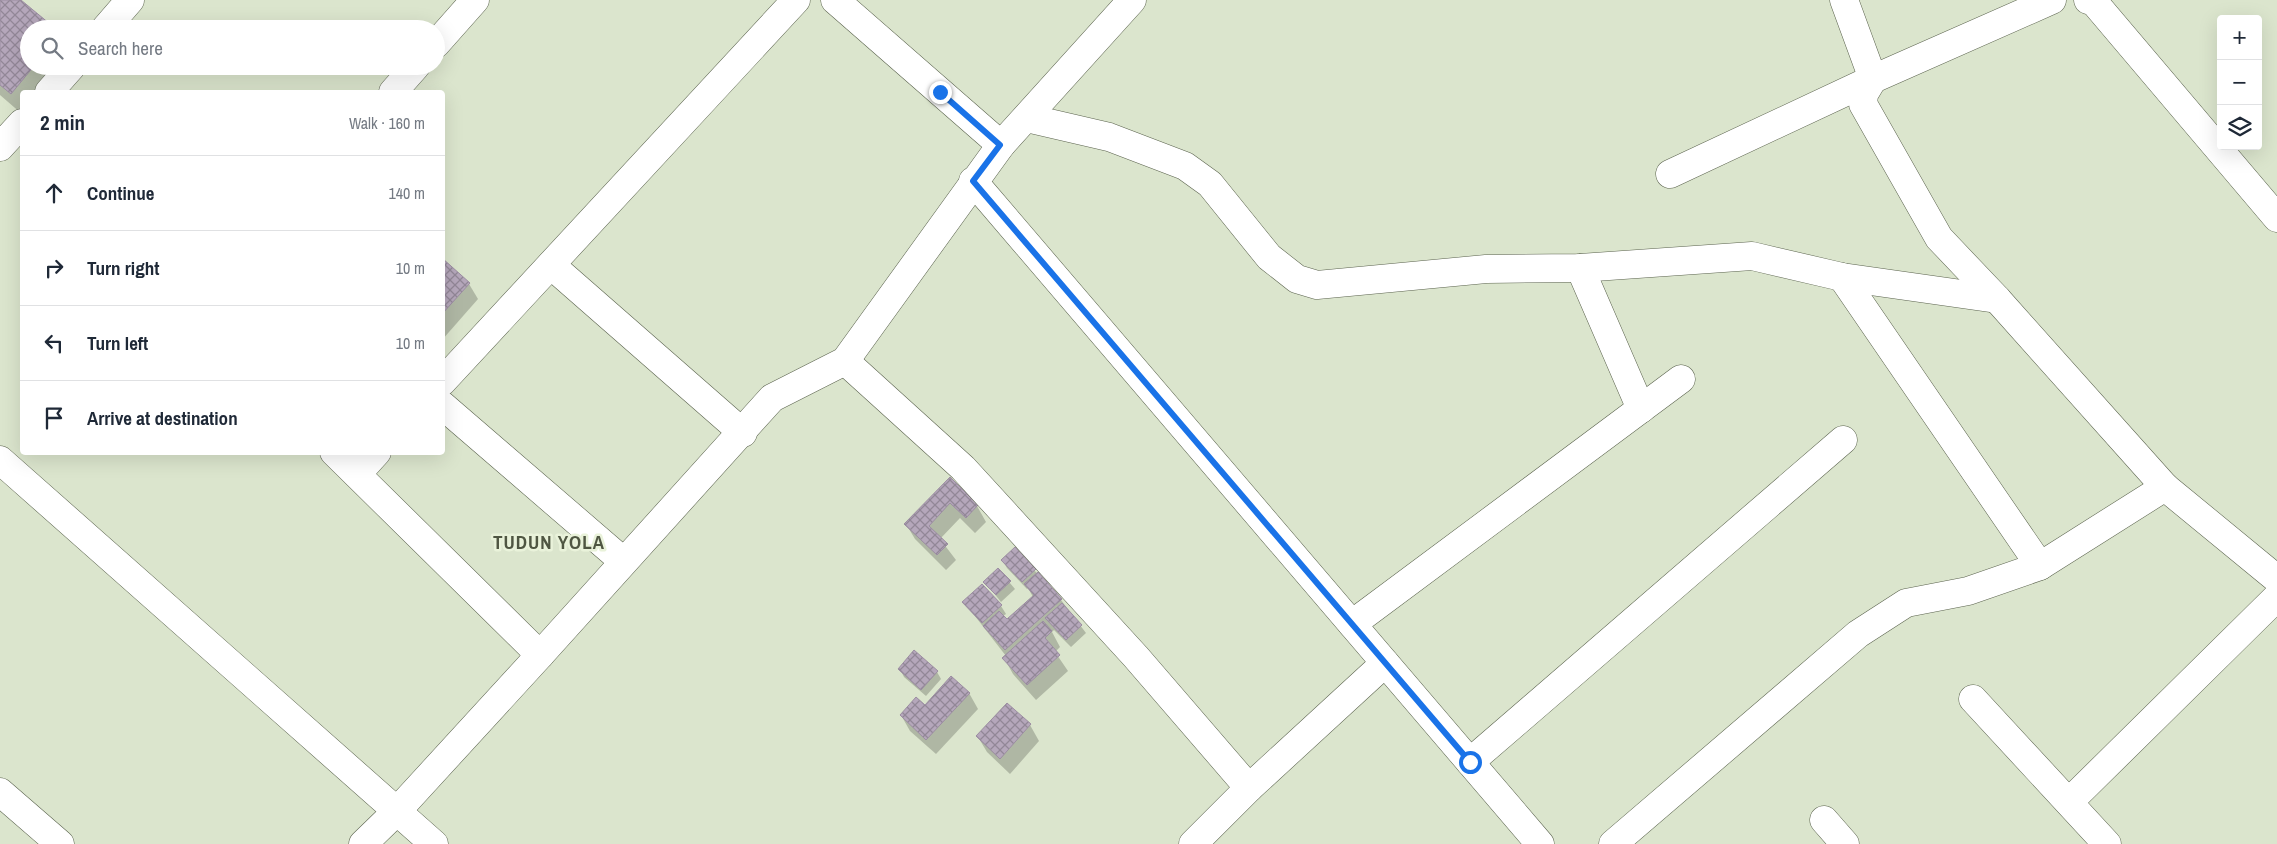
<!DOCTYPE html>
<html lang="en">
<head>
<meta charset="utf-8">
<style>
	:root { --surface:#fff; --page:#f2f2f3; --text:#1f2937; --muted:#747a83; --line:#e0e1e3 }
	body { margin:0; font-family:"Archivo Narrow",sans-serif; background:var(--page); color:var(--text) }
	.controls { position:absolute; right:15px; top:15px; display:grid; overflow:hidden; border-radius:5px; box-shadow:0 5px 20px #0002 }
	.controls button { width:45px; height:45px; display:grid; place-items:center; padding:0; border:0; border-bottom:1px solid var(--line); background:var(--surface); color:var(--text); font:25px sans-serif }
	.stop { position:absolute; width:15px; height:15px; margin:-11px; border:4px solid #1a73e8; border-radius:50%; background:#fff }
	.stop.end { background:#1a73e8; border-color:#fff; box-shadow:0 1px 5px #0008 }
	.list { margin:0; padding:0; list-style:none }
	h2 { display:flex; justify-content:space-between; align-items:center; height:65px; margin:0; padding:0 20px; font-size:21px }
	h2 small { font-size:16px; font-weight:400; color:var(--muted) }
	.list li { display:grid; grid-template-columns:32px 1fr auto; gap:15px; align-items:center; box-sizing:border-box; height:75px; padding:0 20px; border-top:1px solid var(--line) }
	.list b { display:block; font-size:19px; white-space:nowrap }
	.list em { font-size:16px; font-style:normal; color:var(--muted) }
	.icon { flex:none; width:28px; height:28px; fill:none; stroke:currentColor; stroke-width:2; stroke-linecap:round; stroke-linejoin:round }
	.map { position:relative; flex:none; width:2277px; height:844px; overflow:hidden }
	.search { position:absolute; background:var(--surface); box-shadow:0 5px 20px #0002; left:20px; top:20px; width:425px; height:55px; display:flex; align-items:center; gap:12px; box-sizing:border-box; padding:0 18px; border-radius:28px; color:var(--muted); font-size:19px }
	.panel { position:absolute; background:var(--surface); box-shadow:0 5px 20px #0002; left:20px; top:90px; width:425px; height:365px; border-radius:5px }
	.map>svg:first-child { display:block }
	.shadow { fill:#0003 }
	.building { fill:url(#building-cross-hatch); stroke:#9c8ea2 }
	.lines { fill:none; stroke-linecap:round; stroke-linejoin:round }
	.minor-casing { stroke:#5b634e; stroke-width:29 }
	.minor { stroke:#fff; stroke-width:28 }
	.route { stroke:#1a73e8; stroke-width:6 }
	.labels { text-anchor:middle; stroke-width:5; stroke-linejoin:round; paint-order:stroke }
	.district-label { font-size:19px; font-weight:bold; letter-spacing:1px; fill:#4f5642; stroke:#e9f2da }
</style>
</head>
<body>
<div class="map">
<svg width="2277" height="844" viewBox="0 0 2277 844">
	<defs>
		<pattern id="building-cross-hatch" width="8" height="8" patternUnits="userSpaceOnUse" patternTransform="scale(1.25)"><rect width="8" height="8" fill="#b5a7bb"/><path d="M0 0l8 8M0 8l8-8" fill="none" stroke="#928797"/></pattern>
	</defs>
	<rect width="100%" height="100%" fill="#dbe5cd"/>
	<g class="shadow">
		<path d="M0,0h19l10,29v37h36l-22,26h-21v22l-22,-19z"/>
		<path d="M442,260l27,24 9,15 -36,41z"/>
		<path d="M950,479l27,27 9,16 -11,11 -15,-15 -20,21 16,21 -10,10 -31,-31 -9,-15z"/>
		<path d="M1015,549l46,51 25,33 -15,14 -17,-17 -2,2 8,15 -5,5 13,19 -32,29 -23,-26 -9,-16 2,-2 -42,-54 18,-16 19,20 5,8 -3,2 4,4 26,-23 -5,-9 -1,1 -20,-21 -4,-7z"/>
		<path d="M998,569l17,20 -14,13 -16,-20z"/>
		<path d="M900,669l37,3 4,7 -15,17 -22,-19z"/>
		<path d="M969,693l9,16 -42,45 -26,-23 -9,-16z"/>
		<path d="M1007,705l23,20 9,16 -29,33 -23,-22 -9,-15z"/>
	</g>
	<g class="building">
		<path d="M0,0h21l35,29h-27v37h5l-23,28 -11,-9z"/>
		<path d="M442,258l28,25 -28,31z"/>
		<path d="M950,477l28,28 -12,13 -16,-15 -21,23 19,18 -11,11 -33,-31z"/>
		<path d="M1015,547l21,22 -14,13 -21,-22z"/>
		<path d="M998,568l13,13 -15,14 -13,-13z"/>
		<path d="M1038,572l24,27 -57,51 -22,-24 16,-15 8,8 27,-24 -10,-11z"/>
		<path d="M982,584l20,21 -20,18 -20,-21z"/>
		<path d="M1062,603l20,22 -16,15 -21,-22z"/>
		<path d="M1043,621l9,10 -7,7 15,17 -33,30 -25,-27z"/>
		<path d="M914,650l24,21 -17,19 -23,-21z"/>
		<path d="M951,676l19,17 -44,47 -26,-25 16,-18 9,8z"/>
		<path d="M1007,703l24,21 -31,35 -24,-23z"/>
	</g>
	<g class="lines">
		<g class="minor-casing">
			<g id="minor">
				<path d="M835,0l166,145"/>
				<path d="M1844,0l29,79"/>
				<path d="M2088,0l6,2 183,216"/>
				<path d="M105,29l25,-29"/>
				<path d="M436,44l39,-44"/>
				<path d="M1873,79l-9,15 -1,10 76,134 58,61 168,188 112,92"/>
				<path d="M49,92l23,-26"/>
				<path d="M393,92l23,-26"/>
				<path d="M1027,118l82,19 76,29 25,18 59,73 28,22 20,6 169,-16 94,-1 172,-12 90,21 155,22"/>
				<path d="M0,147l22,-24"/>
				<path d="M1670,174l203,-95 179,-79"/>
				<path d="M973,181l567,663"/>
				<path d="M551,265l192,168"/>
				<path d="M1580,268l61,141"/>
				<path d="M1842,277l198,289"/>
				<path d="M845,361l118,107 173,189 113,131"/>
				<path d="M442,382l354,-382"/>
				<path d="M442,405l181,156"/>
				<path d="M334,452l206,203"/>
				<path d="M0,460l434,384"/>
				<path d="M357,474l20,-22"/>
				<path d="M1352,624l329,-245"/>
				<path d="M1973,699l134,145"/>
				<path d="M1470,762l373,-322"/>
				<path d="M0,792l60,52"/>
				<path d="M2069,802l208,-205"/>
				<path d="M1824,820l21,24"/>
				<path d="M363,844l34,-33 143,-156 232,-257 73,-37 156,-216 131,-145"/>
				<path d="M1193,844l56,-56 136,-125"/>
				<path d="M1613,844l245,-210 48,-31 62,-12 72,-25 125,-79"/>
			</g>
		</g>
		<use href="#minor" class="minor"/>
	</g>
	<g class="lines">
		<path class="route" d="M940,92l60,53 -27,36 497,581"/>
	</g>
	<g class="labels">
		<g class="district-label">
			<text x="549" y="549">TUDUN YOLA</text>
		</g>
	</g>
</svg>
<div class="controls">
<button>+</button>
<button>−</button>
<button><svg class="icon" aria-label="layers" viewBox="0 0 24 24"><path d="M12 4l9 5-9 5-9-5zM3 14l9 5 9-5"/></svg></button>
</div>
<div class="stop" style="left:1470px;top:762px"></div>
<div class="stop end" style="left:940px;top:92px"></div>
<div class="search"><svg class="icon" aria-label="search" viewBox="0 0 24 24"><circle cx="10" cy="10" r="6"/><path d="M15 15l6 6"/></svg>Search here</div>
<section class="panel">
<h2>2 min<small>Walk · 160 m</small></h2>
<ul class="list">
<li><svg class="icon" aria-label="ahead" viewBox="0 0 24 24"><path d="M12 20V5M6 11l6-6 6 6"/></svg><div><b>Continue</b></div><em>140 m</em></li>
<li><svg class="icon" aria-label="right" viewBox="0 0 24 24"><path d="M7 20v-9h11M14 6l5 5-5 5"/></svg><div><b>Turn right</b></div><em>10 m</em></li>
<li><svg class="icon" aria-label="left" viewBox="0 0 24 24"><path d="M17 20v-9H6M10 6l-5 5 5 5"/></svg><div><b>Turn left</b></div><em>10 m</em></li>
<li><svg class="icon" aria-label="arrive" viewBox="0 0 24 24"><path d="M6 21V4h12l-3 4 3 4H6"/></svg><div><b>Arrive at destination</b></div></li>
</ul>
</section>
</div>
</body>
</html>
